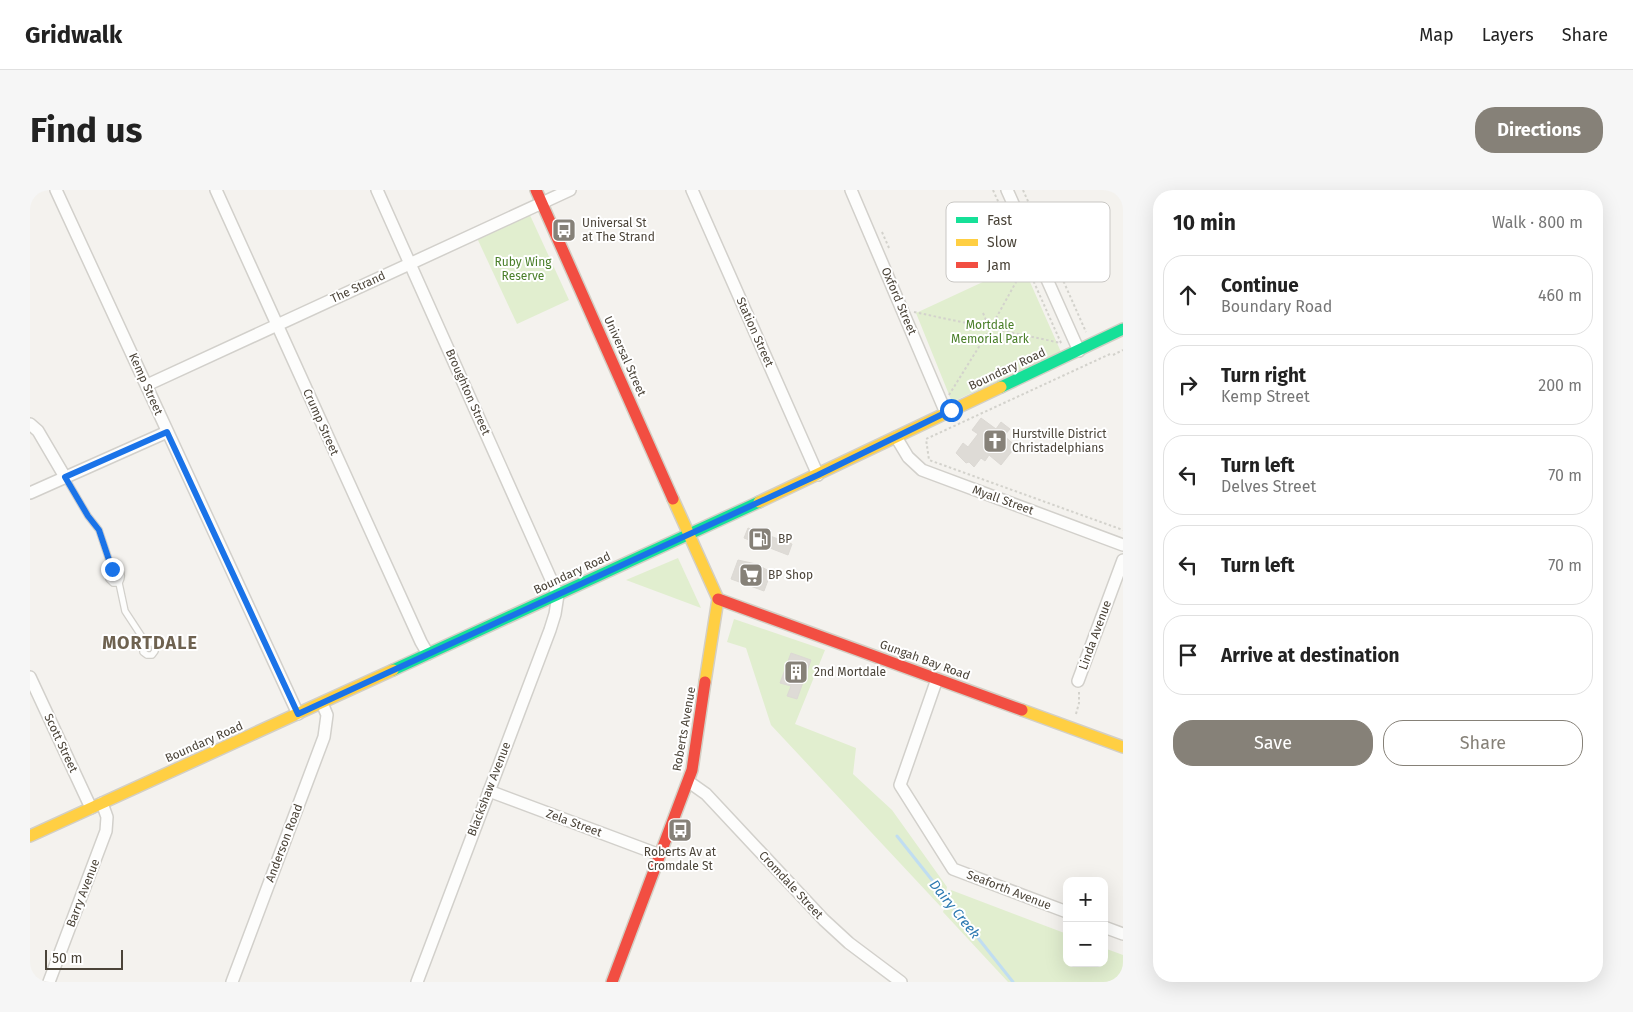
<!DOCTYPE html>
<html lang="en">
<head>
<meta charset="utf-8">
<style>
	:root { --surface:#fff; --page:#f6f6f6; --text:#222; --muted:#767676; --line:#e0e0e0; --accent:#868178 }
	body { margin:0; font-family:"Fira Sans",sans-serif; background:var(--page); color:var(--text) }
	.controls { position:absolute; right:15px; bottom:15px; display:grid; overflow:hidden; border-radius:10px; box-shadow:0 5px 20px #0002 }
	.controls button { width:45px; height:45px; display:grid; place-items:center; padding:0; border:0; border-bottom:1px solid var(--line); background:var(--surface); color:var(--text); font:25px sans-serif }
	.scale { position:absolute; left:15px; bottom:12px; width:78px; box-sizing:border-box; padding-left:5px; border:2px solid #4b4439; border-top:0; font-size:14px; line-height:18px; white-space:nowrap; color:#4b4439; -webkit-text-stroke:4px #fff; paint-order:stroke }
	.stop { position:absolute; width:15px; height:15px; margin:-11px; border:4px solid #1a73e8; border-radius:50%; background:#fff }
	.stop.end { background:#1a73e8; border-color:#fff; box-shadow:0 1px 5px #0008 }
	.list { margin:0; padding:0; list-style:none }
	h2 { display:flex; justify-content:space-between; align-items:center; height:65px; margin:0; padding:0 20px; font-size:21px }
	h2 small { font-size:16px; font-weight:400; color:var(--muted) }
	.list li { display:grid; grid-template-columns:32px 1fr auto; gap:15px; align-items:center; box-sizing:border-box; height:80px; margin:0 10px 10px; padding:0 10px; border:1px solid var(--line); border-radius:20px }
	.list b { display:block; font-size:19px; white-space:nowrap }
	.list p { margin:0; font-size:16px; white-space:nowrap; color:var(--muted) }
	.list em { font-size:16px; font-style:normal; color:var(--muted) }
	.actions { display:flex; gap:10px; padding:15px 20px }
	.actions a { flex:1; padding:11px 0; border:1px solid var(--accent); border-radius:20px; text-align:center; font-size:18px; color:var(--accent) }
	.actions .main { background:var(--accent); color:#fff }
	.icon { flex:none; width:28px; height:28px; fill:none; stroke:currentColor; stroke-width:2; stroke-linecap:round; stroke-linejoin:round }
	.map { position:relative; flex:none; width:1093px; height:792px; overflow:hidden; border-radius:20px }
	header { display:flex; align-items:center; gap:30px; box-sizing:border-box; height:70px; padding:0 25px; background:var(--surface); border-bottom:1px solid var(--line) }
	header strong { font-size:24px }
	nav { display:flex; gap:28px; margin-inline-start:auto; font-size:18px }
	.intro { display:flex; align-items:center; justify-content:space-between; box-sizing:border-box; height:120px; padding:0 30px }
	h1 { margin:0; font-size:35px }
	.button { padding:12px 22px; border-radius:20px; background:var(--accent); color:#fff; font-size:18px; font-weight:700 }
	main { display:flex; gap:30px; padding:0 30px }
	aside { flex:1; background:var(--surface); border-radius:20px; box-shadow:0 5px 20px #0002 }
	.map>svg:first-child { display:block }
	.green { fill:#e1eecf }
	.lines { fill:none; stroke-linecap:round; stroke-linejoin:round }
	.stream { stroke:#c0ddf1; stroke-width:3 }
	.building { fill:#dedbd6; stroke:#dcd9d4 }
	.lane-casing { stroke:#d2d0cb; stroke-width:8 }
	.street-casing { stroke:#d2d0cb; stroke-width:14 }
	.fast-casing { stroke:#d3cfc5; stroke-width:14 }
	.slow-casing { stroke:#d3cfc5; stroke-width:14 }
	.jam-casing { stroke:#d3cfc5; stroke-width:14 }
	.path { stroke:#d3d2cc; stroke-width:2; stroke-dasharray:2.5 2.5; stroke-linecap:butt }
	.lane { stroke:#fdfdfc; stroke-width:5.5 }
	.street { stroke:#fdfdfc; stroke-width:11 }
	.fast { stroke:#16e098; stroke-width:11 }
	.slow { stroke:#ffcf43; stroke-width:11 }
	.jam { stroke:#f24e42; stroke-width:11 }
	.route { stroke:#1a73e8; stroke-width:6 }
	.labels { text-anchor:middle; stroke-width:4; stroke-linejoin:round; paint-order:stroke }
	.poi-label { font-size:12px; fill:#4b4439; stroke:#fff; text-anchor:start }
	.park-label { font-size:12px; fill:#4a7f2a; stroke:#fff }
	.street-label { font-size:12px; fill:#4b4439; stroke:#fff }
	.water-label { font-size:14px; font-style:italic; fill:#2e7ab2; stroke:#fff }
	.district-label { font-size:18px; font-weight:bold; letter-spacing:1px; fill:#6e6250; stroke:#fff }
	.key { fill:#fff; stroke:#c9c7c4; stroke-width:1 }
	.key-label { font-size:14px; fill:#4b4439 }
</style>
</head>
<body>
<header>
<strong>Gridwalk</strong>
<nav><a>Map</a><a>Layers</a><a>Share</a></nav>
</header>
<div class="intro"><h1>Find us</h1><a class="button">Directions</a></div>
<main>
<div class="map">
<svg width="1093" height="792" viewBox="0 0 1093 792">
	<rect width="100%" height="100%" fill="#f4f2ee"/>
	<g class="green">
		<path d="M499,23l40,87 -52,24 -40,-86z"/>
		<path d="M981,49l50,113 -109,50 -36,-89 69,-32 -11,-26z"/>
		<path d="M648,368l23,50 -75,-28z"/>
		<path d="M704,429l91,31 -30,74 61,24 -3,26 39,36 55,77 -5,21 -171,-183 -25,-77 -19,-6z"/>
		<path d="M921,700l116,44v29h37v-15l19,7v27h-115l-65,-70z"/>
	</g>
	<g class="lines">
		<path class="stream" d="M867,646l116,146"/>
	</g>
	<g class="building">
		<path d="M951,228l15,11 5,-7 9,7 -6,7 12,10 -15,19 -12,-10 -4,6 -4,-3 -7,9 -5,-5 -3,1 -10,-10 7,-10 5,4 10,-13 -6,-4z"/>
		<path d="M718,338l44,16 -4,11 -44,-17z"/>
		<path d="M708,370l18,4 15,8 -7,19 -33,-12z"/>
		<path d="M761,463l20,7 -14,39 -10,-3 4,-10 -11,-3z"/>
	</g>
	<g class="lines">
		<g class="lane-casing">
			<g id="lane">
				<path d="M35,287l23,39 11,14 13,39 7,1c3,4 3,8 0,13l6,28 21,32h8l1,8 -3,4h-5l-4,-3v-6l3,-3"/>
				<path d="M82,379l-2,4 -1,6 4,4h6"/>
			</g>
		</g>
		<g class="street-casing">
			<g id="street">
				<path d="M26,0l242,524"/>
				<path d="M186,0l205,452 7,12"/>
				<path d="M347,0l181,405 -3,19 -5,16 -133,352"/>
				<path d="M662,0l126,285"/>
				<path d="M821,0l95,223"/>
				<path d="M977,0l72,161"/>
				<path d="M117,195l423,-195"/>
				<path d="M0,234l8,7 27,46"/>
				<path d="M866,247l12,20 14,13 201,75"/>
				<path d="M0,303l137,-61"/>
				<path d="M0,487l61,131"/>
				<path d="M907,489l-37,106 53,84 114,43"/>
				<path d="M1048,491l45,-121"/>
				<path d="M659,592l17,12 118,126 25,23 52,39"/>
				<path d="M459,601l171,64"/>
				<path d="M1074,737l19,7"/>
				<path d="M19,792l57,-151 1,-14 -5,-14"/>
				<path d="M202,792l92,-245 3,-22 -5,-12"/>
			</g>
		</g>
		<g class="fast-casing">
			<g id="fast">
				<path d="M971,197l122,-58"/>
				<path d="M363,480l366,-168"/>
			</g>
		</g>
		<g class="slow-casing">
			<g id="slow">
				<path d="M643,309l45,100 -13,83"/>
				<path d="M729,312l242,-115"/>
				<path d="M992,520l101,37"/>
				<path d="M0,646l363,-166"/>
			</g>
		</g>
		<g class="jam-casing">
			<g id="jam">
				<path d="M506,0l137,309"/>
				<path d="M688,409l304,111"/>
				<path d="M582,792l80,-212 13,-88"/>
			</g>
		</g>
		<g class="path">
			<path d="M963,0l68,153"/>
			<path d="M993,0l63,142"/>
			<path d="M852,42l7,16"/>
			<path d="M884,122l147,31"/>
			<path d="M953,123l7,16"/>
			<path d="M1080,164l-184,85 3,21 194,70"/>
			<path d="M1083,165l10,-5"/>
			<path d="M919,205l41,-66 26,-47 7,-23"/>
			<path d="M1046,524l3,-11v-12"/>
		</g>
		<use href="#lane" class="lane"/>
		<use href="#street" class="street"/>
		<use href="#fast" class="fast"/>
		<use href="#slow" class="slow"/>
		<use href="#jam" class="jam"/>
	</g>
	<g class="lines">
		<path class="route" d="M82,379l-13,-39 -11,-14 -23,-39 102,-45 131,282 520,-239 133,-65"/>
	</g>
	<defs>
		<g id="bus-square" transform="scale(1.25)"><rect x="-9" y="-9" width="18" height="18" rx="4" fill="#868178" stroke="#fff"/><path d="M-5-6H5V4H4V6H2V4H-2V6H-4V4H-5ZM-3.5-4V0h7V-4ZM-3.5 1.2v1.5H-2V1.2ZM2 1.2v1.5H3.5V1.2Z" fill="#fff"/></g>
		<g id="church-square" transform="scale(1.25)"><rect x="-9" y="-9" width="18" height="18" rx="4" fill="#868178" stroke="#fff"/><path d="M-1.2-6h2.4v3.5h3.3v2.4h-3.3V6h-2.4V-.1h-3.3v-2.4h3.3Z" fill="#fff"/></g>
		<g id="fuel-square" transform="scale(1.25)"><rect x="-9" y="-9" width="18" height="18" rx="4" fill="#868178" stroke="#fff"/><path d="M-5.5-6h7V0h2V4h1.3V-2.5L3-4.5l.8-.8L6-3V5H2.5V1h-1V6h-7ZM-4.2-4.7v3.2H.2V-4.7Z" fill="#fff"/></g>
		<g id="supermarket-square" transform="scale(1.25)"><rect x="-9" y="-9" width="18" height="18" rx="4" fill="#868178" stroke="#fff"/><path d="M-6-5.5h2.5l.6 2H6L4.5 2H-2.5L-4.4-4H-6ZM-1.5 3.2a1.3 1.3 0 1 0 .1 0ZM3 3.2a1.3 1.3 0 1 0 .1 0Z" fill="#fff"/></g>
		<g id="building-square" transform="scale(1.25)"><rect x="-9" y="-9" width="18" height="18" rx="4" fill="#868178" stroke="#fff"/><path d="M-4-6H4V6H1V3H-1V6H-4ZM-2.5-4.3h1.7v1.8h-1.7ZM.8-4.3h1.7v1.8H.8ZM-2.5-1h1.7V.8h-1.7ZM.8-1h1.7V.8H.8Z" fill="#fff"/></g>
	</defs>
	<g fill-rule="evenodd">
		<use href="#bus-square" x="534" y="40"/>
		<use href="#church-square" x="965" y="251"/>
		<use href="#fuel-square" x="730" y="349"/>
		<use href="#supermarket-square" x="721" y="385"/>
		<use href="#building-square" x="766" y="482"/>
		<use href="#bus-square" x="650" y="640"/>
	</g>
	<g class="labels">
		<g class="poi-label">
			<text x="552" y="37">Universal St<tspan x="552" dy="14">at The Strand</tspan></text>
			<text x="982" y="248">Hurstville District<tspan x="982" dy="14">Christadelphians</tspan></text>
			<text x="748" y="353">BP</text>
			<text x="738" y="389">BP Shop</text>
			<text x="784" y="486">2nd Mortdale</text>
			<text x="650" y="666" text-anchor="middle">Roberts Av at<tspan x="650" dy="14">Cromdale St</tspan></text>
		</g>
		<g class="park-label">
			<text x="493" y="76">Ruby Wing<tspan x="493" dy="14">Reserve</tspan></text>
			<text x="960" y="139">Mortdale<tspan x="960" dy="14">Memorial Park</tspan></text>
		</g>
		<g class="street-label">
			<text transform="translate(328 97) rotate(-25)" y="4">The Strand</text>
			<text transform="translate(869 111) rotate(67)" y="4">Oxford Street</text>
			<text transform="translate(725 142) rotate(66)" y="4">Station Street</text>
			<text transform="translate(595 166) rotate(66)" y="4">Universal Street</text>
			<text transform="translate(977 179) rotate(-25)" y="4">Boundary Road</text>
			<text transform="translate(116 194) rotate(66)" y="4">Kemp Street</text>
			<text transform="translate(438 202) rotate(66)" y="4">Broughton Street</text>
			<text transform="translate(291 232) rotate(66)" y="4">Crump Street</text>
			<text transform="translate(973 310) rotate(20)" y="4">Myall Street</text>
			<text transform="translate(542 383) rotate(-25)" y="4">Boundary Road</text>
			<text transform="translate(1065 445) rotate(-70)" y="4">Linda Avenue</text>
			<text transform="translate(895 470) rotate(20)" y="4">Gungah Bay Road</text>
			<text transform="translate(654 539) rotate(-80)" y="4">Roberts Avenue</text>
			<text transform="translate(174 552) rotate(-24)" y="4">Boundary Road</text>
			<text transform="translate(31 553) rotate(65)" y="4">Scott Street</text>
			<text transform="translate(459 599) rotate(-69)" y="4">Blackshaw Avenue</text>
			<text transform="translate(544 633) rotate(20)" y="4">Zela Street</text>
			<text transform="translate(254 653) rotate(-69)" y="4">Anderson Road</text>
			<text transform="translate(761 695) rotate(47)" y="4">Cromdale Street</text>
			<text transform="translate(979 700) rotate(21)" y="4">Seaforth Avenue</text>
			<text transform="translate(53 703) rotate(-69)" y="4">Barry Avenue</text>
		</g>
		<g class="water-label">
			<text transform="translate(925 719) rotate(51)" y="5">Dairy Creek</text>
		</g>
		<g class="district-label">
			<text x="120" y="459">MORTDALE</text>
		</g>
	</g>
	<rect x="916" y="12" width="164" height="80" rx="8" class="key"/>
	<rect x="926" y="27" width="22" height="6" fill="#16e098"/>
	<rect x="926" y="49" width="22" height="7" fill="#ffcf43"/>
	<rect x="926" y="72" width="22" height="6" fill="#f24e42"/>
	<g class="key-label">
		<text x="957" y="35">Fast</text>
		<text x="957" y="57">Slow</text>
		<text x="957" y="80">Jam</text>
	</g>
</svg>
<div class="controls">
<button>+</button>
<button>−</button>
</div>
<div class="scale">50 m</div>
<div class="stop" style="left:921px;top:220px"></div>
<div class="stop end" style="left:82px;top:379px"></div>
</div>
<aside>
<h2>10 min<small>Walk · 800 m</small></h2>
<ul class="list">
<li><svg class="icon" aria-label="ahead" viewBox="0 0 24 24"><path d="M12 20V5M6 11l6-6 6 6"/></svg><div><b>Continue</b><p>Boundary Road</p></div><em>460 m</em></li>
<li><svg class="icon" aria-label="right" viewBox="0 0 24 24"><path d="M7 20v-9h11M14 6l5 5-5 5"/></svg><div><b>Turn right</b><p>Kemp Street</p></div><em>200 m</em></li>
<li><svg class="icon" aria-label="left" viewBox="0 0 24 24"><path d="M17 20v-9H6M10 6l-5 5 5 5"/></svg><div><b>Turn left</b><p>Delves Street</p></div><em>70 m</em></li>
<li><svg class="icon" aria-label="left" viewBox="0 0 24 24"><path d="M17 20v-9H6M10 6l-5 5 5 5"/></svg><div><b>Turn left</b></div><em>70 m</em></li>
<li><svg class="icon" aria-label="arrive" viewBox="0 0 24 24"><path d="M6 21V4h12l-3 4 3 4H6"/></svg><div><b>Arrive at destination</b></div></li>
</ul>
<div class="actions"><a class="main">Save</a><a>Share</a></div>
</aside>
</main>
</body>
</html>
